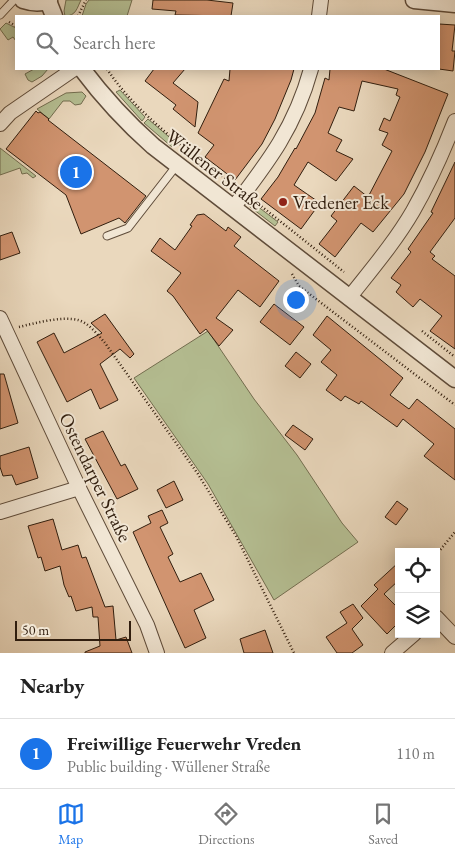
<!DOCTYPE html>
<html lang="en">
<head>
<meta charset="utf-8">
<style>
	:root { --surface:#fff; --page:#f6f6f6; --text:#222; --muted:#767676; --line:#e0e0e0; --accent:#1a73e8 }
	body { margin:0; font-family:"EB Garamond",serif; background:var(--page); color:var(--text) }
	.controls { position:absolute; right:15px; bottom:15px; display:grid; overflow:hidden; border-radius:0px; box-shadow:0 2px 12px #0003 }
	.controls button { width:45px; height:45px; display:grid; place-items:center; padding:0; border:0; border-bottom:1px solid var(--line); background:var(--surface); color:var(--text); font:25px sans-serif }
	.scale { position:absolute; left:15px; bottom:12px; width:116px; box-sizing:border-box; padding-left:5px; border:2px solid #311e0e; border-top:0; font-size:14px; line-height:18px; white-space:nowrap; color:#311e0e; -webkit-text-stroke:4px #f1e6d4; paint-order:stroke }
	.you { position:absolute; left:295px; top:299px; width:18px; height:18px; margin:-12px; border:4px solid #fff; border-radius:50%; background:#1a73e8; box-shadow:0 0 0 8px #1a73e833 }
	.badge { display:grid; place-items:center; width:32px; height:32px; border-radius:50%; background:var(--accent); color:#fff; font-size:16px; font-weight:700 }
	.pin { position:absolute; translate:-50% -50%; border:2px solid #fff; box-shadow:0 1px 5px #0006 }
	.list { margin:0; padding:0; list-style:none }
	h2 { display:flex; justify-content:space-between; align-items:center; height:65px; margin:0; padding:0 20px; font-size:21px }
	h2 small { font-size:16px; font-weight:400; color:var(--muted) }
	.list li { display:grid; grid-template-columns:32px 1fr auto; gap:15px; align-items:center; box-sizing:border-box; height:70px; padding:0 20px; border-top:1px solid var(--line) }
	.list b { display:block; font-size:19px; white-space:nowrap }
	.list p { margin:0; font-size:16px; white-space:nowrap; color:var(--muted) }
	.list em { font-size:16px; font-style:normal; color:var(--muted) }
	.icon { flex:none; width:28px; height:28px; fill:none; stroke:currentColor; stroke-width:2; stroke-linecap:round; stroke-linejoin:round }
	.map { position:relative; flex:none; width:455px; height:653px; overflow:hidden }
	.search { position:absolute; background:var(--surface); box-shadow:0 2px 12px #0003; left:15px; right:15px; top:15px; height:55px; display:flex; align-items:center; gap:12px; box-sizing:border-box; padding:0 18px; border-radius:0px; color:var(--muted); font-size:19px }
	.sheet { height:135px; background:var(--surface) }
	nav { display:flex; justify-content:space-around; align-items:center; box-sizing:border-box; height:70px; border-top:1px solid var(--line); background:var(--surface); font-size:14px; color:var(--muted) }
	nav a { display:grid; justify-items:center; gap:2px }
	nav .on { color:var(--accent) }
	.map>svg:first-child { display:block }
	.green { fill:#b5bf93; stroke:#736e50 }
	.building { fill:#d19470; stroke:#311e0e }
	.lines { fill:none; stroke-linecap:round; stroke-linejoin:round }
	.service-casing { stroke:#5f4c3a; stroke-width:9 }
	.minor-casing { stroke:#5f4c3a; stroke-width:16 }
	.tertiary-casing { stroke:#5f4c3a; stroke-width:19 }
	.path { stroke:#311e0e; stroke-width:2.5; stroke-dasharray:1 2.5; stroke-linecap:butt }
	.service { stroke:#f1e6d4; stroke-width:7 }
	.minor { stroke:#f1e6d4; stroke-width:14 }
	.tertiary { stroke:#f1e6d4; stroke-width:16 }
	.poi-dot { fill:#8f2418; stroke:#f1e6d4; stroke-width:2 }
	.labels { text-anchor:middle; stroke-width:4; stroke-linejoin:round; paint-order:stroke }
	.street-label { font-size:19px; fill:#311e0e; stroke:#f1e6d4 }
	.poi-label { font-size:19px; fill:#311e0e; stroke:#f1e6d4; text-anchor:start }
</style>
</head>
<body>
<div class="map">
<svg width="455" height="653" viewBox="0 0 455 653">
	<rect width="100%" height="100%" fill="#ead8bd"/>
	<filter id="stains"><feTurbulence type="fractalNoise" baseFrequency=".004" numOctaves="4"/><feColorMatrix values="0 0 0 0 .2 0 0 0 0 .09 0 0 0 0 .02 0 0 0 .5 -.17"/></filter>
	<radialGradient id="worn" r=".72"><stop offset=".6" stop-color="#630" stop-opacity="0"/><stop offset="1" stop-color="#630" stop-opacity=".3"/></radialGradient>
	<g class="green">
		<path d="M66,0h15c-4,8 -5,16 -16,16l-1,-5z"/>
		<path d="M89,0h43l-5,16h-45l4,-12z"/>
		<path d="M6,23l10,5v13l-3,-4 -5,3 -8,-11z"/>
		<path d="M34,69h14l-6,7 -10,6 -4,-2 -3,-6z"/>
		<path d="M120,90l25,27 -3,4 -26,-29z"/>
		<path d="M82,92l4,4 -5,8 -6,1 -5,-4h-7l-14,18 -12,-10 29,-16z"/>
		<path d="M148,119l27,23 -3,5 -28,-24z"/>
		<path d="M0,148l36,28 -3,2 -6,-5 -5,1 -2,-6 -20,7z"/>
		<path d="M248,199l30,23 -3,4 -26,-20z"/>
		<path d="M208,331l46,68 43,56 45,68 16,19 -84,58 -66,-116 -74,-106z"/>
	</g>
	<g class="building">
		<path d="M153,0h54l26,3 -2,13 -56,-1 1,-4 -24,-2z"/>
		<path d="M439,24l16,1 -3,26h3l-2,20 -14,-2z"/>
		<path d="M154,69h31l-12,14 25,19 -3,25 -22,-18 3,-4 -31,-24z"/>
		<path d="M230,69h64l-3,11 -16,39 -13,25 -27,36 -30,-23 9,-12 -16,-12 26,-54 5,2z"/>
		<path d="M330,69h54l64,25 -23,58 -21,42 -31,38 -12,-9 -26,34 -16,-13 18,-23 -6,-5 23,-30 14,11 24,-46 -10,-6 6,-12 -9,-3 5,-12 6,3 10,-24 -4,-2 2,-6 -36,-8 -8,30 -15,-4 -11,26 14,7 -6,11 17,8 -17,22 -28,-19 -14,23 26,18 -19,26 -40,-30 17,-22 17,-29 1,1 19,-36 10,-35 4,2z"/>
		<path d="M36,111l2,2 2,-1 9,7 -1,1 98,76 -21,27 -6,-5 -38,16 -15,-39 -60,-46z"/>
		<path d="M455,162v56l-25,34 5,4 -3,3 23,17v73l-25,-18 12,-15 -22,-17 -7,8 -17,-15 5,-7 -10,-7 20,-26 -3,-3 25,-36 -2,-1z"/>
		<path d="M204,214l22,17 2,-4 13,10 -7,9 45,35 -19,26 -22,-17 -22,28 17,12 -14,16 -13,-17 -6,5 -27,-38 -6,-5 14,-18 -30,-22 9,-13 15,12 17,-24 -2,-1 7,-10z"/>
		<path d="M12,232l8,21 -20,7v-24z"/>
		<path d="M274,304l30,23 -14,18 -30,-23z"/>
		<path d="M105,314l29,40 -4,4 -10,-9 -20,15 18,36 -18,9 -9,-20 -24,13 -30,-60 17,-9 10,20 38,-20 -11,-10z"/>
		<path d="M327,316l76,62 -13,17 19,14 8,-10 38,30v51l-31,-24 10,-12 -31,-25 -6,8 -36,-26 -2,3 -14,-8 -4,5 -15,-11 11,-15 -16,-13 10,-12 -18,-15z"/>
		<path d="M296,352l15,12 -11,14 -15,-12z"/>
		<path d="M0,374h4l14,49 -18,6z"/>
		<path d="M293,425l20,14 -8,11 -20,-15z"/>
		<path d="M103,431l18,35 4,-2 13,25 -21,10 -32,-60z"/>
		<path d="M29,447l9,31 -22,7 -4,-10 -9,1 -3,-9v-11z"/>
		<path d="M174,481l9,19 -17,8 -9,-18z"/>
		<path d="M397,501l11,8 -12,16 -11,-8z"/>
		<path d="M162,510l6,13 -8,4 13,27 -5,3 12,25 21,-9 13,27 -20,10 12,28 -21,10 -52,-116 18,-9 -3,-7z"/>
		<path d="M53,519l9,31 16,-5 4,13 4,-1 19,50 8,-1 3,34 10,-3 6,16h-47v-1l15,-6 -2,-29h-5l-1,-10 -16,4 -5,-15 -2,1 -5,-12 -4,-19 -15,5 -4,-14 -3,1 -10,-32z"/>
		<path d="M399,562v18l-15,14 15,15v13l-12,12 -26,-28 17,-17 -4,-4z"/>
		<path d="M353,604l10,14 -11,11 11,16 -11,8h-15l-11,-16 21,-14 -7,-11z"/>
		<path d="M265,630l8,23h-29l-4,-14z"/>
	</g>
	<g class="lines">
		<g class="service-casing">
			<g id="service">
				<path d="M0,15l14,-15"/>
				<path d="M107,236l21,-8 49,-63"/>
			</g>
		</g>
		<g class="minor-casing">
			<g id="minor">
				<path d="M319,16l2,-16"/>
				<path d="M0,124l10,-11 64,-44"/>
				<path d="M233,208c36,-47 62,-81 78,-139"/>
				<path d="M349,298c22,-28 46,-56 64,-87 16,-28 30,-59 42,-90"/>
				<path d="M0,318l79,170 68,137 10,28"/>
				<path d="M0,512l79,-24"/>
				<path d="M436,617l19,20"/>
				<path d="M392,653l22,-19"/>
			</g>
		</g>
		<g class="tertiary-casing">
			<g id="tertiary">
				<path d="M23,0c9,3 17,4 26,0"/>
				<path d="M414,0l41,4"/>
				<path d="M48,1l6,15"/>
				<path d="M82,69c21,28 44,53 71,77l302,233"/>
			</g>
		</g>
		<g class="path">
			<path d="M78,16l8,-16"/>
			<path d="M9,22l7,4"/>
			<path d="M107,69c32,48 81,81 127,116"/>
			<path d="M256,202l88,70"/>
			<path d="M292,274l7,12 156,119"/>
			<path d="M19,327c16,-4 43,-11 59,-7 11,3 20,15 27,23l93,131 38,62 58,117"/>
			<path d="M422,331l33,26"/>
			<path d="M436,555l19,-23"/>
		</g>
		<use href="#service" class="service"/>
		<use href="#minor" class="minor"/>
		<use href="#tertiary" class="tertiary"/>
	</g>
	<circle class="poi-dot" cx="283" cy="202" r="5"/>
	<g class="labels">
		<g class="street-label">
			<text transform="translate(215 169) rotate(38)" y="7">Wüllener Straße</text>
			<text transform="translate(96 477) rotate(64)" y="7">Ostendarper Straße</text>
		</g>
		<g class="poi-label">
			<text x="293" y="209">Vredener Eck</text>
		</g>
	</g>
	<rect width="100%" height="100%" filter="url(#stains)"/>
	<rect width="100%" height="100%" fill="url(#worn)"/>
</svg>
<div class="controls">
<button><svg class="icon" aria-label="locate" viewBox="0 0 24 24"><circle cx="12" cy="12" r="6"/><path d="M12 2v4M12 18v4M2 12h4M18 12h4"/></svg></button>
<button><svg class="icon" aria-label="layers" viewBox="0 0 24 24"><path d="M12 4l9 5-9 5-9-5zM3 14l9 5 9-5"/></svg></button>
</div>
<div class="scale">50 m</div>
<div class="you"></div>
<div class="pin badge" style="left:76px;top:172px">1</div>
<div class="search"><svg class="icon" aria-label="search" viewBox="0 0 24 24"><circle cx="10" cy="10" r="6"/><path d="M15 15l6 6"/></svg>Search here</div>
</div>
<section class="sheet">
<h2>Nearby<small></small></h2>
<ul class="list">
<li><span class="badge">1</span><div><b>Freiwillige Feuerwehr Vreden</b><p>Public building · Wüllener Straße</p></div><em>110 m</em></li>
</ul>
</section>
<nav>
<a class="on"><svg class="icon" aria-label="map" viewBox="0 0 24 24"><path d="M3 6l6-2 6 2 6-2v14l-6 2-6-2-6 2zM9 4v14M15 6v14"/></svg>Map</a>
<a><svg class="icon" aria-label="directions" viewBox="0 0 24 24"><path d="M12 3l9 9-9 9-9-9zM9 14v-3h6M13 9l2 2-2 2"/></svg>Directions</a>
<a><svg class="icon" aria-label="saved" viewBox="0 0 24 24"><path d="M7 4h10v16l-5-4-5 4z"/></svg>Saved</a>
</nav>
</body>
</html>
